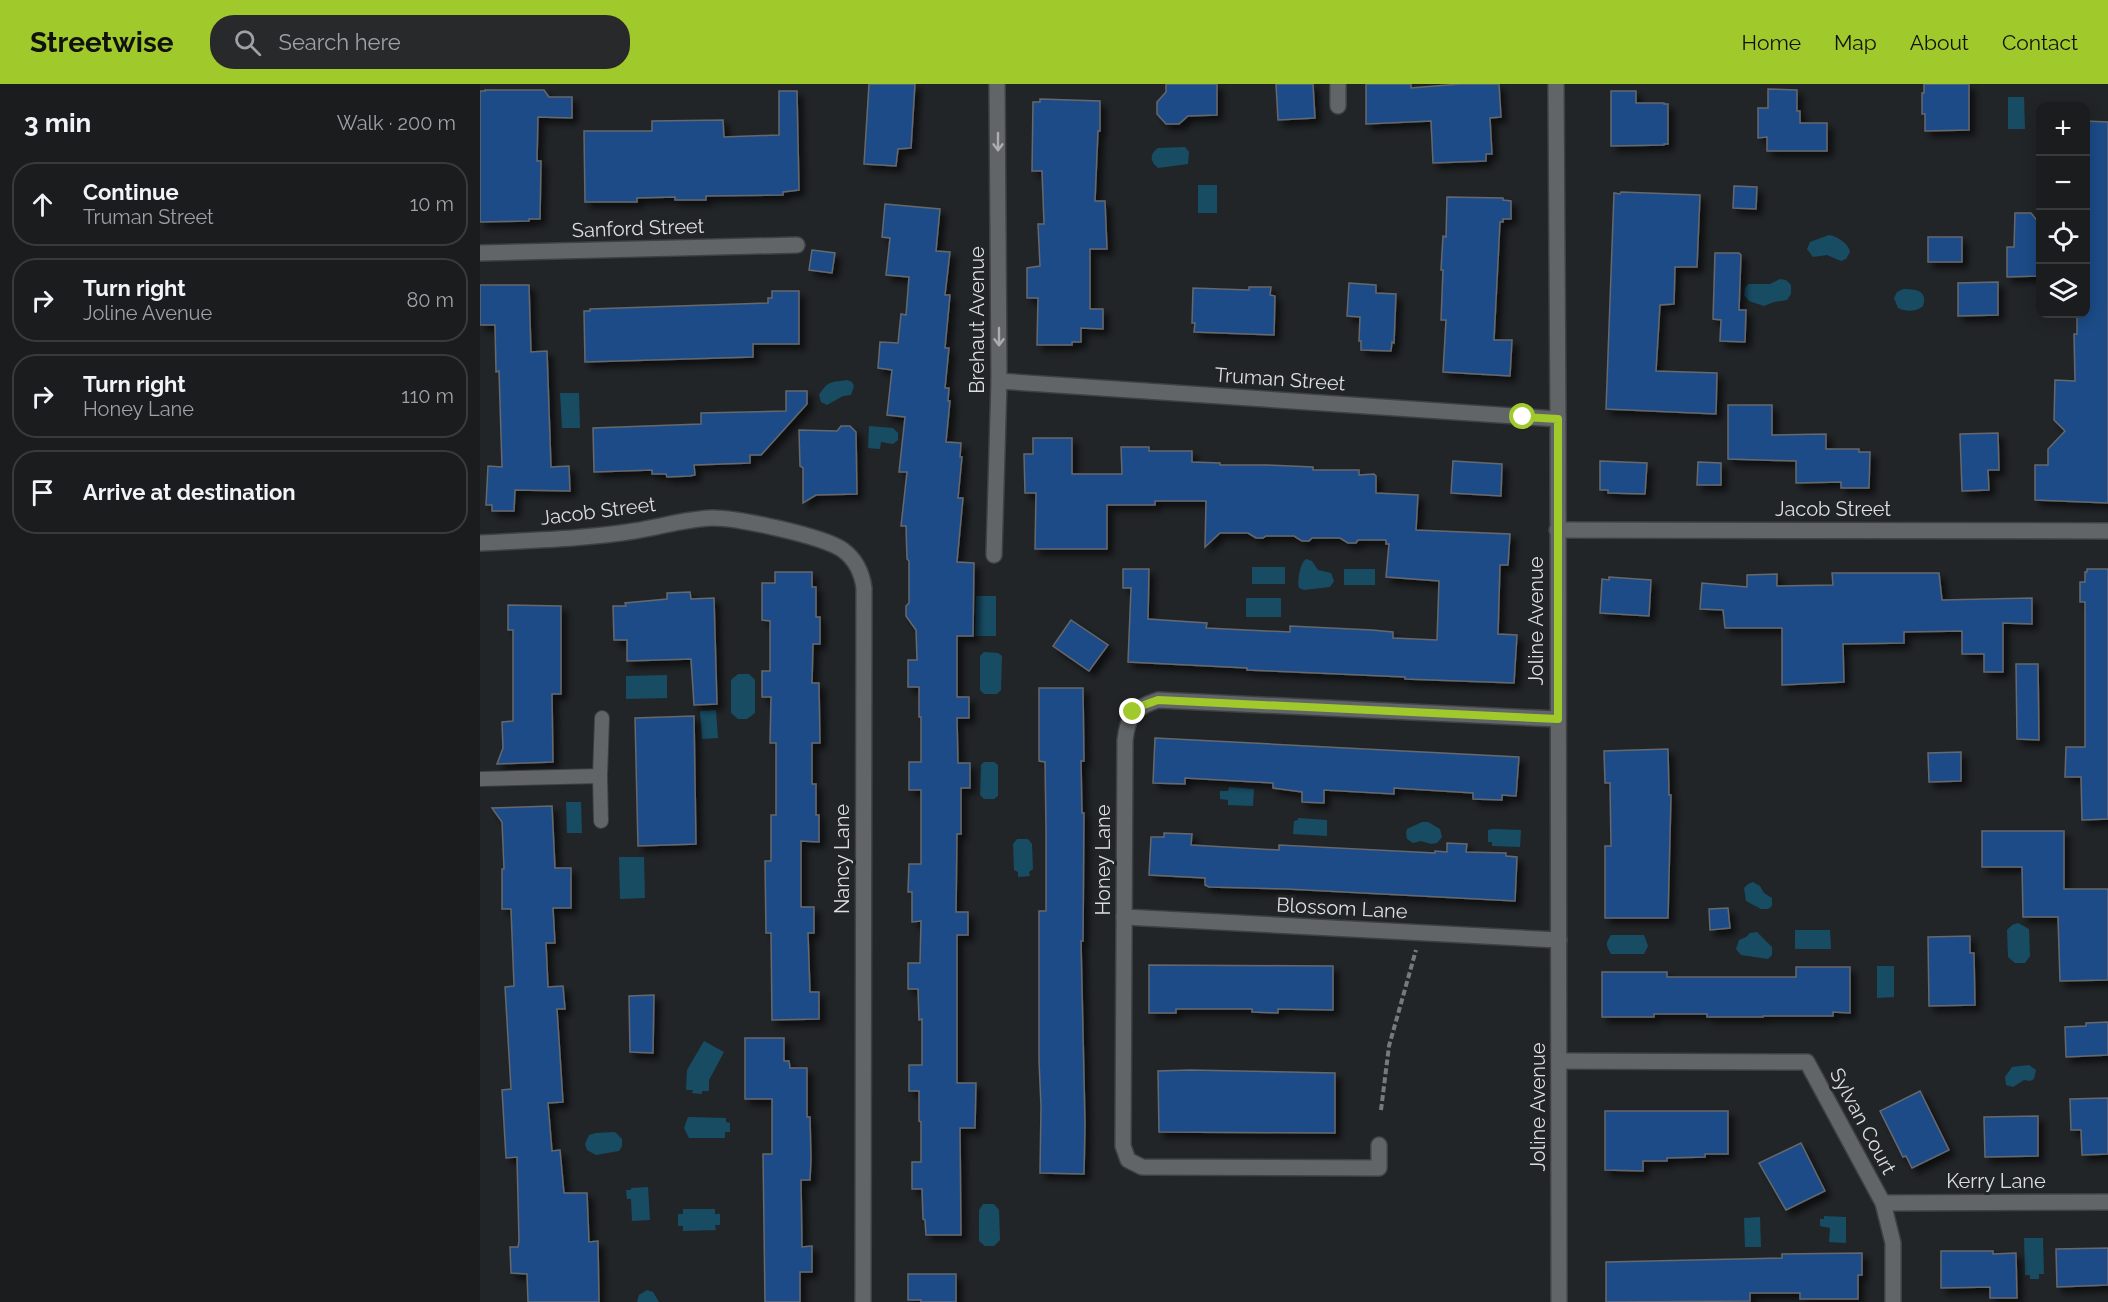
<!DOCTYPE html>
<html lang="en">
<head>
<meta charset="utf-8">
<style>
	:root { --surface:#1a1c1e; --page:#27292b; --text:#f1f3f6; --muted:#9fa1a4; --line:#383a3c; --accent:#a0c92b }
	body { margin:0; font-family:Raleway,sans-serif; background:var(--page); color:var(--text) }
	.controls { position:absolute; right:18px; top:18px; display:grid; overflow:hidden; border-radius:12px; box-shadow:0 3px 15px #0003 }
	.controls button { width:54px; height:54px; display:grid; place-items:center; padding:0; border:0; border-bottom:2px solid var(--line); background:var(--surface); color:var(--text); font:30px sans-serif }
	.stop { position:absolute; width:18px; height:18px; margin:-14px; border:4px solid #a0c92b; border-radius:50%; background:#fff }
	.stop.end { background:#a0c92b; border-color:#fff; box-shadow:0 2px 6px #0008 }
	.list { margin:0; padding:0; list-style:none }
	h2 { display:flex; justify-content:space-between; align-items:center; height:78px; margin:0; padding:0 24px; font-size:26px }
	h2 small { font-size:20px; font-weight:400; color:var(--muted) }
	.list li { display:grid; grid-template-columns:39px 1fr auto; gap:18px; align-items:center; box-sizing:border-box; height:84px; margin:0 12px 12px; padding:0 12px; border:2px solid var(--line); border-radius:24px }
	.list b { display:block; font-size:22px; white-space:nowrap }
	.list p { margin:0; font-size:20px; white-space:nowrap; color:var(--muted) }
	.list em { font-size:20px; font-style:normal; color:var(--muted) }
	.icon { flex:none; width:33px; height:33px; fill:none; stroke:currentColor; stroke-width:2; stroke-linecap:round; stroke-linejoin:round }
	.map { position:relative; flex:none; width:1628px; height:1218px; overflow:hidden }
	header { display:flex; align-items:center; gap:36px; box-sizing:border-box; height:84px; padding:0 30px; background:var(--accent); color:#111 }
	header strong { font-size:28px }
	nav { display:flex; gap:33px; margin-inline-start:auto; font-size:21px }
	.search { width:420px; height:54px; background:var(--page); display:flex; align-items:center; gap:15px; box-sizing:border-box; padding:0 21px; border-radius:24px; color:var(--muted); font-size:22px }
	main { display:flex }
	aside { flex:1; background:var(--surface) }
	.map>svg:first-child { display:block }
	.water { fill:#184c63 }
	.building { fill:#1d4b87; stroke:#65686c; stroke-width:1.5; filter:url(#shadow) }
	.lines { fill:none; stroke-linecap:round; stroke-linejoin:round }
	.lane-casing { stroke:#3e4042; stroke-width:16 }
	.street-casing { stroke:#3e4042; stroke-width:18 }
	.path { stroke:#777a7c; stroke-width:4; stroke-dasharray:6 3; stroke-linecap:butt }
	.lane { stroke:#626568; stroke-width:14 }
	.street { stroke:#626568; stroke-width:15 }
	.oneway { stroke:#abadaf }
	.route { stroke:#a0c92b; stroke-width:8 }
	.labels { text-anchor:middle; stroke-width:6; stroke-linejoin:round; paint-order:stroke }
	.street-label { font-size:20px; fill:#dbdddf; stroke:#222528 }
</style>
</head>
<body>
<header>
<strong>Streetwise</strong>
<div class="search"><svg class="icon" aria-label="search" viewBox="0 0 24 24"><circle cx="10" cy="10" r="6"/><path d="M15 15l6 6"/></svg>Search here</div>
<nav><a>Home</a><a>Map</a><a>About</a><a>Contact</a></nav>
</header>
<main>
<aside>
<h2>3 min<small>Walk · 200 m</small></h2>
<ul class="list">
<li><svg class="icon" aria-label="ahead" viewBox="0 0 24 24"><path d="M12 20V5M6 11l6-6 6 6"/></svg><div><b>Continue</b><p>Truman Street</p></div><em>10 m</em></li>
<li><svg class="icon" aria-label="right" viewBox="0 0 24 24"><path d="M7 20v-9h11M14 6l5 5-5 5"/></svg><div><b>Turn right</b><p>Joline Avenue</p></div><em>80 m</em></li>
<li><svg class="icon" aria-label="right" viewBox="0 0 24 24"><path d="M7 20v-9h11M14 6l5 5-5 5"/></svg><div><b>Turn right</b><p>Honey Lane</p></div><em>110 m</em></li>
<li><svg class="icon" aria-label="arrive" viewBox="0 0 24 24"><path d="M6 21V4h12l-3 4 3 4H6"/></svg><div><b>Arrive at destination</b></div></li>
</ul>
</aside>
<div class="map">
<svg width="1628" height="1218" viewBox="0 0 1628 1218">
	<defs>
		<filter id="shadow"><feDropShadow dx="5.5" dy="5.5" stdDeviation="3" flood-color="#0009"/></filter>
	</defs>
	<rect width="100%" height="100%" fill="#222528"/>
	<g class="water">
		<path d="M1528,13h16l1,32h-17z"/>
		<path d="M705,63l4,5 -1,12 -30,4c-8,-7 -9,-13 0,-20z"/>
		<rect x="718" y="101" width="19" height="28"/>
		<path d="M1349,151c8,1 20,9 21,17l-4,7 -5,2 -14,-6 -14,2 -6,-8 3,-7z"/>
		<path d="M1300,195l6,1 5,5v9l-4,6 -13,2 -10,4 -15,-5 -5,-6 1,-7 3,-4h22z"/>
		<path d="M1423,205c12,0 25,1 20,17 -7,6 -17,6 -25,2l-4,-10 3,-6z"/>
		<path d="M367,296l5,2 2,4 -3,9 -8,1 -16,9 -6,-3 -2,-7c10,-16 13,-12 28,-15z"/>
		<path d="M80,309h19l1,35h-18z"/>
		<path d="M389,342l24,2 5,5v7l-5,4 -12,-2 -1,7 -12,-1z"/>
		<path d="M826,475l6,2 6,9 13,3 3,8 -4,6 -26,3 -5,-2c-2,-7 1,-25 7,-29z"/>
		<rect x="772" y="483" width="33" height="17"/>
		<rect x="864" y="485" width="31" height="16"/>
		<path d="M496,512h20v40h-21z"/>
		<rect x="766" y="514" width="35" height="19"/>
		<path d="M504,568l14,1 4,3 -1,34 -4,4h-13l-4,-4v-34z"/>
		<path d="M258,590h11l6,6v33l-8,6h-9l-7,-6v-33z"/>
		<path d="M187,591v23l-41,1v-23z"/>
		<path d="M236,626l2,28 -16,1 -2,-28z"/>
		<path d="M504,678h10l4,3v31l-4,3h-10l-4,-4 1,-30z"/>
		<path d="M749,703l25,2 -1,17 -25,-1v-5l-8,-1v-8h8z"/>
		<path d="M86,718h15l1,31h-15z"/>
		<path d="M818,734l29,2v16l-34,-2 1,-13 4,-1z"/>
		<path d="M942,738h6l12,7 2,8 -5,6 -6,1 -10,-3 -8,2 -6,-4 -1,-6 1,-4z"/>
		<path d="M1013,745l28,1 -1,17 -28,-1v-4h-4v-12z"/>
		<path d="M537,755h11l4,5 1,25 -4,3 1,4 -12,1v-5l-4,-2 -1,-26z"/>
		<path d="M139,773h25l1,41 -25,1z"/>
		<path d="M1273,798l7,4 4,7 8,5v8l-4,3h-7l-15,-8 -2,-13 4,-4z"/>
		<path d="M1538,839l11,6 1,27 -5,7h-10l-7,-6 -1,-27 5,-5z"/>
		<path d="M1315,846h35l1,19h-36z"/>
		<path d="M1277,848l15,15v8l-4,4 -27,-4 -5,-6 3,-9 7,-3 4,-4z"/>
		<path d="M1131,851h33l4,11 -4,8h-33c-5,-9 -6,-10 0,-19z"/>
		<path d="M1397,882h17v31l-17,1z"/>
		<path d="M224,957l20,11 -15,28v11h-7v3l-10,-1 1,-3h-7l1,-20z"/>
		<path d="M1549,981l7,5 -2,9 -4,2 -6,-1 -11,7 -7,-2 -1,-8 7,-10z"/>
		<path d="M208,1033l38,1v4l4,1v9h-5v6h-36l-5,-10z"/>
		<path d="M135,1048l7,7v7l-3,5 -23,4 -9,-5 -2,-6 4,-9 7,-2z"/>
		<path d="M168,1103l2,33 -18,1 -1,-22h-4l-1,-9h5v-2z"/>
		<path d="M503,1120h11l5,6 1,30 -6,6h-9l-6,-5v-31z"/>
		<path d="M203,1125h32v5h5v11h-5l1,5 -33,1v-5h-5v-12h5z"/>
		<path d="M1344,1132l22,1v26l-17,-1 1,-14 -10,-2v-7h4z"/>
		<path d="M1280,1133l1,30h-16l-1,-29z"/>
		<path d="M1544,1154h19l1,36h-5v5h-9v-4h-5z"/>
		<path d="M167,1206l6,2 6,10h-22l2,-7z"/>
	</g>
	<g class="building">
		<path d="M389,0h46l-4,64 -13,1 -2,17 -32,-2z"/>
		<path d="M686,0h51v31l-29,1 -9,8h-13l-9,-10v-12l9,-10z"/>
		<path d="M796,0h37l2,34 -37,2z"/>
		<path d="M886,0h45v4l49,-4h39l2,33 -11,1 2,36h-6v7l-53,2 -2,-42 -65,3z"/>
		<path d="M1444,0h45v46l-44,1v-17h-3v-21h2z"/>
		<path d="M1288,5l29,1v21h3v12h27v28h-60v-14l-9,1v-30h10z"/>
		<path d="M5,6h59l5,7h23v21l-34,-1 -1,44h4l-1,58h-11v2l-49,1v-131h5z"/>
		<path d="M299,7h18l2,99 -16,2v3l-77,1v4h-31v-3l-38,1v4h-52l-1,-71h68v-10l71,-1 1,17 55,-2z"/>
		<path d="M1131,7h25v12h28v1h4v40h-4v1l-53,1z"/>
		<path d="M560,15l60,2v30h-2l-3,70h10l2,48h-17v60h13v20l-22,-1v14h-9v3h-35l1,-47h-11v-30l13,-2 -2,-42h6l-2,-53h-10l1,-69h7z"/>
		<path d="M1605,37l23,1v381l-73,-3v-35h13v-16l17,-18 -11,-11 1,-40 20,1 -1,-47h3v-20h8z"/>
		<path d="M1254,102l23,1 -1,22 -23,-1z"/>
		<path d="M1141,108l79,3 -3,72h-22l-1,37 -14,1 -4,66 61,2 -1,41 -110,-5 8,-216 6,1z"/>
		<path d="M967,113l56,1v2l8,1v18h-8v3h-3l-6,118h18l-2,36 -67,-4 3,-52h-5l2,-50h-2l2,-34 3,1z"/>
		<path d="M405,120l55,5 -4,42 14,1 -5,43h5l-5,53h4l-4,40h4l-1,13h2l-4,41 15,1 -1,14h2l-4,41h5l-6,64 17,1 -1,73h-16v61h12v21h-12l1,45h12v25h-9v46h-4l-1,78h12v23h-11v148h19l-1,45h-15l1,107h-35l-1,-15 -2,-1 -1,-30h-10v-27h9v-40l-2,-1v-30h-10v-26h13v-46l-3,1 -1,-31h-10v-26h12l1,-42 -9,1v-30h-4l1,-28h12v-74h-12v-28h12v-45h-2v-30h-11v-27h9l-1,-30 -10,-14v-10l3,-3v-42l-2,-2 -1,-33h-5l6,-54h-8l6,-55 -18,-2 5,-45 -14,-2 2,-26 18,1 3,-29 5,1 3,-38 -23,-2 4,-37 -8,-1z"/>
		<path d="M1535,129h16l8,10 1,53 -33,1v-30h7z"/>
		<rect x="1448" y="153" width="34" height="25"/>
		<path d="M332,166l23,3 -3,20 -23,-3z"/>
		<path d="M1235,169h24l2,2 -2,55h7l-1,32 -25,-1 1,-21 -8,-1z"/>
		<path d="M1518,198v33l-40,1v-33z"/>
		<path d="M869,199l27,2v8l20,1 -2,49 -2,-1 -1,9 -30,-1v-9h-2l1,-24 -13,-1z"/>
		<path d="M0,201h49l2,67 16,-1 4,116 18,-1 1,25 -55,-1 -1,21h-22v-6h-6l2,-39 14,1 -3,-96 -3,1 -1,-47h-15z"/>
		<path d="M769,203h22l-1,8 5,1 -1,39 -80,-3 1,-9h-3l1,-35 56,2z"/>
		<path d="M292,207h27v53h-46v13l-168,5 -1,-51h6v-2l178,-6v-5h4z"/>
		<path d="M306,307h21v13l-46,51h-11v8l-56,2 1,10 -5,1 -23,1 -1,-3h-14v-4l-58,2 -1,-44 108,-4v-11l85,-2z"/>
		<path d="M1248,321h44v30l54,-1v15h33v3h11l-1,36h-28v-6l-45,1v-22l-68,-2z"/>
		<path d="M361,342h9l6,6 1,62 -41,1 -13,8v-35l-3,-2 -1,-36 38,1z"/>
		<path d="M1518,349l1,37h-11l1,20 -27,1 -2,-57z"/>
		<path d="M553,354h39v36h50l-1,-27h28v4h43v11l28,1v2h47l46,2v3h46v5l15,-1 2,2v17l42,2 -2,35 94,4 -2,31h-8l-2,69 19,1 -3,48 -109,-4v-2l-158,-7v-2l-119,-6 3,-74h-8v-19h26l-1,50 59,4 -1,5 84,4v-6l82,4 21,2v6l44,2 2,-59 -53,-4 3,-33h-3v-4h-28l-2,3h-8l-8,-5h-28l-3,3h-7l-8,-5h-28l-3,2h-7l-8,-5h-28l-15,14 1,-46h-51v4h-48v44h-72l1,-56h-11l-1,-39h9z"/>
		<path d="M973,377l49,3 -1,32 -50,-3z"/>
		<path d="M1120,377l47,2 -2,31 -37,-1v-3h-8z"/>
		<path d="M1218,378l23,1v22h-24z"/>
		<path d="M1607,485h21v250l-26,1 -1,-43h-16l1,-30h19v-145h-5v-20h5v-10h2z"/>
		<path d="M295,488h37v15h4v30h4v27h-7l-1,39h7l1,60h-8v41h4v31h3v27l-18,-1v66h13v26h-6l2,59h9v27l-47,1 -1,-87h-5l-1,-72h6v-46h5v-72h-6l1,-46h-9v-26h8v-50l-8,-1v-37h13z"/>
		<path d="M1352,489h107l3,27 90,-2v26l-29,-1v49h-19v-18h-22v-23l-58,1v11l-61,1 1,38 -62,3v-57h-57l-2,-18 -23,-1 2,-26 45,4v-12l30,-1v12l56,-1z"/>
		<path d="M1129,493l42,3 -2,36 -49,-3 2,-34 7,1z"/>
		<path d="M210,508l1,7 23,-1 3,106 -23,1 -3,-46 -64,2v-21h-13l-1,-34h13l-1,-3 42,-4v-6z"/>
		<path d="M28,521l53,1v88h-9l1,68 -56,2 6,-16 -1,-26 11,-1v-91h-5z"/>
		<path d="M591,536l37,25 -19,26 -36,-25z"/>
		<path d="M1536,580h22l1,76 -22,-1z"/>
		<path d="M559,604h44l1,73h-3l1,52h2l-1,128h-2l4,183 -1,50 -44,-1 1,-67 -2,-45v-150h7v-84l-1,-65 -6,-1z"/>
		<path d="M214,632l2,128 -58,2 -3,-128z"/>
		<path d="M675,654l364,19 -3,39 -14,-1v5l-29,-1v-6l-79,-5v6l-70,-4v13l-22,-1v-10l-29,-4v-5l-88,-5v6l-32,-1z"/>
		<path d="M1188,665l1,46h2l-3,123h-63v-72h6l-1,-63h-5l-1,-32z"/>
		<path d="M1481,668v29l-32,1 -1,-29z"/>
		<path d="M72,722l3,62h16v40h-18l2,35h-9l2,44 15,-1 2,23h-8l6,93 -15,1 4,48 8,-1 4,43h23l2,49 9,-1 1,61h-71l-1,-28 -16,-1 -1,-26h8l1,-6 -2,-84 -11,1 -4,-68 9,-1 -6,-102 9,-1 -3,-77h-9v-40h2l-2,-47 -10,-14z"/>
		<path d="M1502,747h82v58h44v91l-48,1 -2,-64h-35l-1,-50h-40z"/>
		<path d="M684,749l28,1 -1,11 88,5v-5l156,8v-2l12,1v-9l20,1 -1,8 40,1v3l11,1 -2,44 -228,-12 -78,-2 -4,-2v-7l-56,-3 2,-38h13z"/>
		<path d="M1248,824l2,20 -20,2 -1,-21z"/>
		<path d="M1490,852v17h4l1,52 -46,1 -1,-69z"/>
		<path d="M669,881l184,1v44l-55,-1v4l-26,-1v-3h-76v4h-27z"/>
		<path d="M1316,883h54v46l-17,-1v4h-70v1h-56v-3h-53v3h-52v-45h65v5h129z"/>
		<path d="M174,911l-1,58 -23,-1 -1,-56z"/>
		<path d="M1628,938v33l-42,2 -1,-30 21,-1v-3z"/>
		<path d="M265,954h39v23h5l1,7h17v49h3l1,42 -1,21h-9l1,67 10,-1v26h-12v30h-35l-2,-148h9v-55h-27z"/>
		<path d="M710,986l145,3v60l-176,-1 -1,-61z"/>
		<path d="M1440,1007l29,59 -37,18 -6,-12 -3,1 -23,-46z"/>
		<path d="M1628,1014v56l-26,1 -1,-25h-10l-1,-31z"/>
		<path d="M1125,1027h123v43h-23v3l-38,1v3h-24v10l-38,-1z"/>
		<path d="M1558,1032v40l-53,1 -1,-40z"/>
		<path d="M1321,1059l24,48 -39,19 -27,-47z"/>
		<path d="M1628,1164v37l-51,2 -1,-38z"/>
		<path d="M1461,1167h52v3l23,-1 1,45h-27v-11l-49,1z"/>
		<path d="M1382,1169v22h-4v24h-58v-6h-50v8l-144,1v-40l176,-4v-4z"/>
		<path d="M428,1190h48v28h-35v-2h-13z"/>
	</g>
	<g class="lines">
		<g class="lane-casing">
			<g id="lane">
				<path d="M120,692l2,-58"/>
				<path d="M0,695l120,-3 1,45"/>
			</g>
		</g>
		<g class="street-casing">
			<g id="street">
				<path d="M858,0v22"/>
				<path d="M1076,0l2,335 1,883"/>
				<path d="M0,169l317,-8"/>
				<path d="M519,297l559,38"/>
				<path d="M1077,446l551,1"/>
				<path d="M0,459c51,-3 104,-4 154,-12 26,-4 51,-12 77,-13 24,-1 112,18 132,32 12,9 19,23 21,38l-1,714"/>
				<path d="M514,471l5,-174 -2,-297"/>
				<path d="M644,833l435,23"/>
				<path d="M1079,977l248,1 76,141 10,40v59"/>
				<path d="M899,1061v23l-237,-1 -14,-7 -5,-14 2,-406c3,-25 9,-32 33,-40l400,19"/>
				<path d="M1403,1119l225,-1"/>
			</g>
		</g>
		<path class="path" d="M901,1026l8,-64 27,-96"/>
		<use href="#lane" class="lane"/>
		<use href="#street" class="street"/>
	</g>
	<defs><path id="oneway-shaft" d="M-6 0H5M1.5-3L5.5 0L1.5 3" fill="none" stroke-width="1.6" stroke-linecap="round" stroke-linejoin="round" transform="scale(1.5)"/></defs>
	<g class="oneway">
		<use href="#oneway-shaft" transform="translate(518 58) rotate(90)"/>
		<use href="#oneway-shaft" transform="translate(519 253) rotate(90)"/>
	</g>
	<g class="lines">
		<path class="route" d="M653,628l11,-7 14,-5 400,19v-300l-35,-2"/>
	</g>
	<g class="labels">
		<g class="street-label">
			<text transform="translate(158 144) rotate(-2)" y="7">Sanford Street</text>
			<text transform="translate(497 236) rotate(-90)" y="7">Brehaut Avenue</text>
			<text transform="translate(800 295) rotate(4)" y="7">Truman Street</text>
			<text x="1353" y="432">Jacob Street</text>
			<text transform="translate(118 427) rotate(-7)" y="7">Jacob Street</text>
			<text transform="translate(1056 537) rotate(-90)" y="7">Joline Avenue</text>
			<text transform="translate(362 775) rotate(-90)" y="7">Nancy Lane</text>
			<text transform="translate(623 776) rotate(-90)" y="7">Honey Lane</text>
			<text transform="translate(862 824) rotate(3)" y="7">Blossom Lane</text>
			<text transform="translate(1058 1023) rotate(-90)" y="7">Joline Avenue</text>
			<text transform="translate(1383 1037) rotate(62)" y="7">Sylvan Court</text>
			<text x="1516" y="1104">Kerry Lane</text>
		</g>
	</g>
</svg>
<div class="controls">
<button>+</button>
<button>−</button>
<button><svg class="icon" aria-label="locate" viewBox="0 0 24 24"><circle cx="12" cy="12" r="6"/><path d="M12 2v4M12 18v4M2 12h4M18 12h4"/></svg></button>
<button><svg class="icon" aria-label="layers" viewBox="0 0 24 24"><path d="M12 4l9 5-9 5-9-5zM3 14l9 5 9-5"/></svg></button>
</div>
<div class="stop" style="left:1043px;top:333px"></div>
<div class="stop end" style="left:653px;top:628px"></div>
</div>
</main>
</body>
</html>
